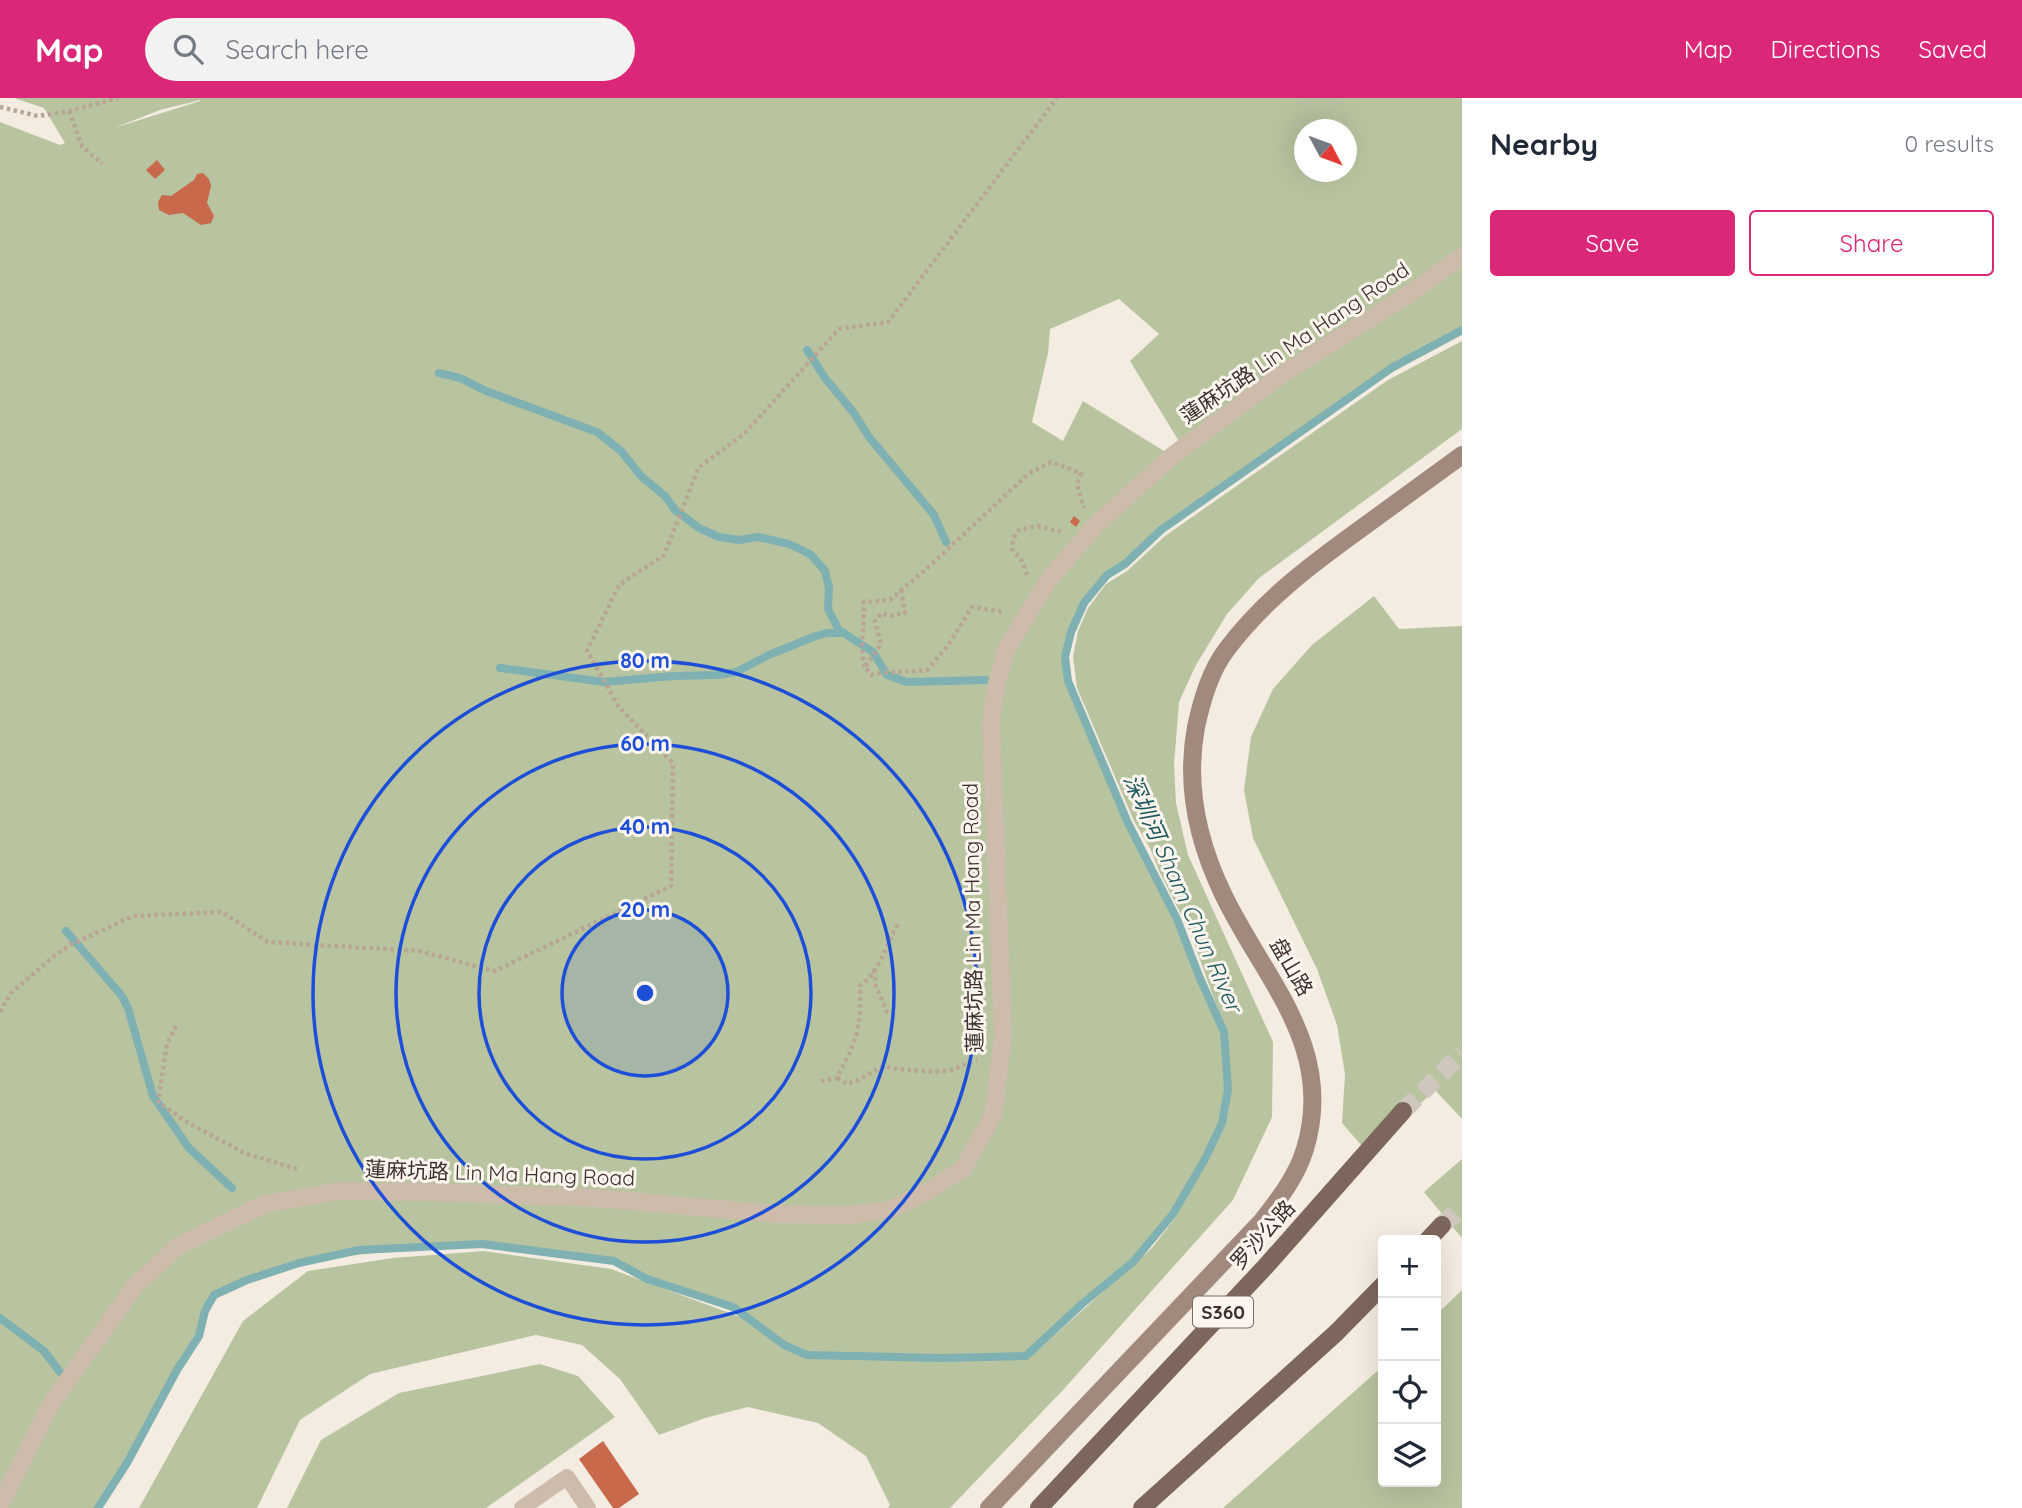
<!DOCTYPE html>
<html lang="en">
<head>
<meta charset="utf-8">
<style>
	:root { --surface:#fff; --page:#f2f2f3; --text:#1f2937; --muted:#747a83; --line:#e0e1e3; --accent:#db2777 }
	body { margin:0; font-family:Quicksand,"Noto Sans SC",sans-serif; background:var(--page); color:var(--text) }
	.controls { position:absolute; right:21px; bottom:21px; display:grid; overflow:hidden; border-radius:7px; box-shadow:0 7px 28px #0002 }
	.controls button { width:63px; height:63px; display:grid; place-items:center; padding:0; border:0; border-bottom:2px solid var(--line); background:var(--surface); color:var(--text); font:35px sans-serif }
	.compass { position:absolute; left:1294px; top:21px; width:63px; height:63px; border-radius:50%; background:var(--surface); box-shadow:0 7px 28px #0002; rotate:131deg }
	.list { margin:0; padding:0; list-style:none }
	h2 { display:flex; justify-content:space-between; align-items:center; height:91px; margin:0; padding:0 28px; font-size:30px }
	h2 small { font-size:23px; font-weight:400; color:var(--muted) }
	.actions { display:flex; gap:14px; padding:21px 28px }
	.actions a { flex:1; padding:16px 0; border:2px solid var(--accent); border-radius:7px; text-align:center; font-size:24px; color:var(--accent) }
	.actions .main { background:var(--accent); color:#fff }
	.icon { flex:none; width:38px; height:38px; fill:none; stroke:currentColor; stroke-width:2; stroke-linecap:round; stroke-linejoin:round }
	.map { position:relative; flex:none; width:1462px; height:1410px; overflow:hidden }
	header { display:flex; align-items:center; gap:42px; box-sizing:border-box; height:98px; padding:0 35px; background:var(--accent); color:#fff }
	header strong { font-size:33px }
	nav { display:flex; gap:38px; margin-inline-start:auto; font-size:24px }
	.search { width:490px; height:63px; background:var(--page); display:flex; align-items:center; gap:18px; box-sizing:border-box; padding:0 24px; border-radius:38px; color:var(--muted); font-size:26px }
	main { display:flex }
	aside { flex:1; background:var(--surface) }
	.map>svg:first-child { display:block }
	.green { fill:#b8c4a0; fill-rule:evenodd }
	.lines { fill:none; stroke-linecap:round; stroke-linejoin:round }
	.stream { stroke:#7fb0b2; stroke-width:8 }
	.building { fill:#c8694b }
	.primary-tunnel { stroke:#cfc6bd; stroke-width:18; stroke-dasharray:18 9; stroke-linecap:butt }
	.path { stroke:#b9a596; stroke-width:4.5; stroke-dasharray:3.5 3.5; stroke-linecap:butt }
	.service { stroke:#cdbbac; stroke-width:16 }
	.minor { stroke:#cdbbac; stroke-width:18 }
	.secondary { stroke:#a18a7d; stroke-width:18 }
	.primary { stroke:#7d675c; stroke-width:18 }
	.ring { fill:none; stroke:#1d4ed8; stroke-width:3.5 }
	.labels { text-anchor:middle; stroke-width:6; stroke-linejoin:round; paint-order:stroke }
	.shield { fill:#fbf5ee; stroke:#756b66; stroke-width:2 }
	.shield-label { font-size:19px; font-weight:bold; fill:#3b302b }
	.street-label { font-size:21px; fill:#3b302b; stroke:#fbf5ee }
	.water-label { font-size:23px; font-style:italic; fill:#1f5a5e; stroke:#fbf5ee }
	.centre { fill:#1d4ed8; stroke:#fbf5ee; stroke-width:3.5 }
	.ring-label { font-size:21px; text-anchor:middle; font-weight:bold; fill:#1d4ed8; stroke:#fbf5ee; stroke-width:6; stroke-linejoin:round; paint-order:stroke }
</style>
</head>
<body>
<header>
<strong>Map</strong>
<div class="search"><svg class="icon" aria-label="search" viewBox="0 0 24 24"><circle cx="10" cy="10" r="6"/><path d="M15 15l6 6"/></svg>Search here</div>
<nav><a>Map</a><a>Directions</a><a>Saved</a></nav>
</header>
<main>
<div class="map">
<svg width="1462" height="1410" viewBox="0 0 1462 1410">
	<rect width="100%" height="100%" fill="#f4ebe1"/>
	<g class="green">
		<path d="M14,0h1448v237l-90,48 -210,147 -41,37 -21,15 -17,24 -13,29 -5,22 6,31 44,104 70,144 39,96 4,41 -1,35 -7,22 -47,84 -40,48 -51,42 -56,52 -59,2 61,1 124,-111 23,-30 32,-57 15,-29 7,-24 1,-32 -4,-44 -36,-100 -30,-59 -10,-25 -16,-27 -57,-133 -4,-31 5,-26 10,-23 18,-24 21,-13 38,-35 223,-156 74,-39v88l-203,149 -32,36 -31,51 -17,37 -5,63 2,38 12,52 85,187 -1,75 -39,83 -170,190 -113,118h-62l2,-3 -24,-49 -48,-33 -70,-16 -43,11 -46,17 -39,-56 -38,-34 -46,-10 -166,39 -70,46 -43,88h-118l104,-187 65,-50 85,-13 91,-7 127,18 132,49 40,31 23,8h53l-52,-2 -23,-10 -39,-29 -98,-37 -33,-18 -147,-17 -151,15 -90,30 -21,22 -6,25 -100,172h-99v-1386l60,23 5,-2 -21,-35zM200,2v1l-86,27 46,-18zM1304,32h42v42h-42zM1119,201l40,35 -29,27 53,87 -11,8 -89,-55 -20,40 -31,-19 16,-69 2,-24z"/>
		<path d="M1374,498l25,33 63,-3v493l-27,-29 -67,63 -26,-30 3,-49 -8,-49 -20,-56 -64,-131 -9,-48 7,-53 22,-48 39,-44z"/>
		<path d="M1462,1061v79l-38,-46z"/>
		<path d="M1462,1192v218h-239l160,-142v116h53v-167z"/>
		<path d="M540,1266l38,12 37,41 -129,91h-199l34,-68 78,-47z"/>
	</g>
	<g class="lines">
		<g class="stream">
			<path d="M807,252l18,28 29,35 15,24 65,78 12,27"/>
			<path d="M439,275l21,5 26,13 111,41 24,19 20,25 25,21 9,13 24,18 20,9 20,3 19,-3 31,7 21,10 15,17 4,17 -1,21 11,21 34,22 14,23 20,7 79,-2"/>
			<path d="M500,570l104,14 69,-6 45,-1 18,-3 33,-17 44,-18 14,-4h17"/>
			<path d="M66,833l56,65 6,12 25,88 36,52 43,40"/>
			<path d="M0,1220l44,33 16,21"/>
			<path d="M98,1410l29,-45 50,-93 22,-34 6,-25 9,-16 33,-15 52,-17 60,-13 123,-6 132,17 33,18 86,28 51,38 23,10 135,3 84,-2 56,-52 51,-42 40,-48 32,-55 17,-36 6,-33 -4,-58 -25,-56 -22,-57 -49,-96 -60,-142 -3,-24 6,-25 13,-29 23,-28 18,-11 36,-34 232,-163 69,-37"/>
		</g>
	</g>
	<g class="building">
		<path d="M157,62l8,10 -10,9 -9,-9z"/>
		<path d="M203,75l6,6 2,7 -4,17 7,13 -3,7 -10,2 -18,-12 -14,2 -10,-5 -1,-8 4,-7 9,1 23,-16 3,-6z"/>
		<path d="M1074,418l6,5 -4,6 -6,-5z"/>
		<path d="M603,1343l36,53 -20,14h-6l-34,-49z"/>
	</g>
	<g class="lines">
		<g class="primary-tunnel">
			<path d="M1403,1013l59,-58"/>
			<path d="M1442,1127l20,-18"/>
		</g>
		<g class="path">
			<path d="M0,9l38,9 31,-5 49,-13"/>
			<path d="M69,13l13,35 20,18"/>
			<path d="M1027,477l-5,-14 -10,-12 1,-10 6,-9 19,-4 25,6"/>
			<path d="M901,492l4,23 -15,3 -8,-3 -7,8 6,23 -16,23 6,8c19,-5 36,-2 56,-5l20,-23 25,-40 32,5"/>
			<path d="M865,569c-6,-19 0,-45 -1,-65l26,-2 42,-36 96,-90 23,-12 30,11 -4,12 7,23"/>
			<path d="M874,872l2,16 12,28"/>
			<path d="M0,914l11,-19 43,-37 16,-11 63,-29 89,-4 46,30 151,9 76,20 176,-85 2,-123 -54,-56 -32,-56 32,-66 45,-30 35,-88 45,-33 95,-105 49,-7 169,-224"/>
			<path d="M176,928l-9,18 -9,58 29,20 57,31 53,16"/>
			<path d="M837,980l10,6 9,-3 27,-15c14,4 54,7 68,4 10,-2 15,-9 26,-9"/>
			<path d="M821,983l16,-3c4,-10 11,-20 15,-31 8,-19 9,-41 8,-61 20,-14 26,-42 38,-62"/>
		</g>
		<path class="service" d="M522,1410l45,-31 21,31"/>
		<path class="minor" d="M0,1407l51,-101 83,-117 44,-41 87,-42 74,-13 86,1 171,6 179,16 73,1 41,-5 39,-19 35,-22 30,-54 10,-79 -12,-313 5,-36 10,-38 44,-71 46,-53 76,-69 109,-81 125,-79 56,-40"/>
		<path class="secondary" d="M989,1410l273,-287c17,-22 35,-45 43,-72 31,-102 -41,-170 -81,-253 -26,-53 -39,-110 -28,-169 6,-27 14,-56 31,-78 35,-47 81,-82 128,-116 36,-26 71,-52 107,-78"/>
		<g class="primary">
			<path d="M1428,1142l14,-15"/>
			<path d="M1039,1410l227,-242 137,-155"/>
			<path d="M1142,1410l194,-175 47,-48"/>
		</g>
	</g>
	<circle cx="645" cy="895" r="83" fill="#1d4ed8" fill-opacity=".12"/>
	<g class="ring">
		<circle cx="645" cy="895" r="83"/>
		<circle cx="645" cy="895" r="166"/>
		<circle cx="645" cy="895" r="249"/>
		<circle cx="645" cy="895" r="332"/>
	</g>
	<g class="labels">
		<rect class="shield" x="1193" y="1198.5" width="60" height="31" rx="5"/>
		<g class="shield-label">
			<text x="1223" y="1221">S360</text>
		</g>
		<g class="street-label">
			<text transform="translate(1295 245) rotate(-34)" y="7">蓮麻坑路 Lin Ma Hang Road</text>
			<text transform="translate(973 820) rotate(-91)" y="7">蓮麻坑路 Lin Ma Hang Road</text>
			<text transform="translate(1291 869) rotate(60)" y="7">盘山路</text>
			<text transform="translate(500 1076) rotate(2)" y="7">蓮麻坑路 Lin Ma Hang Road</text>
			<text transform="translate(1263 1137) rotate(-48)" y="7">罗沙公路</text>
		</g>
		<g class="water-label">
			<text transform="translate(1183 795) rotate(66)" y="8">深圳河 Sham Chun River</text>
		</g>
	</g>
	<circle cx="645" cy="895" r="10" class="centre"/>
	<g class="ring-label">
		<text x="645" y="570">80 m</text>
		<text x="645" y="653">60 m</text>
		<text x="645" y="736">40 m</text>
		<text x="645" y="819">20 m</text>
	</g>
</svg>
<div class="controls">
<button>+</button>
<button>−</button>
<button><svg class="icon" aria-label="locate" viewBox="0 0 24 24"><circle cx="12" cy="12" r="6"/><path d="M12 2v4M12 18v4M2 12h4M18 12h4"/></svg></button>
<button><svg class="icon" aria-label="layers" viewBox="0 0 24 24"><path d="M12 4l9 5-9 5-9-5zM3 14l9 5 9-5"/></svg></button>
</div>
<svg class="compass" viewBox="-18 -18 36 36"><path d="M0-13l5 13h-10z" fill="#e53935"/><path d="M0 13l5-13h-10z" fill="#747a83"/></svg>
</div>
<aside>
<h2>Nearby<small>0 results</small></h2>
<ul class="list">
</ul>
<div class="actions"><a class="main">Save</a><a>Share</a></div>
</aside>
</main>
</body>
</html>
